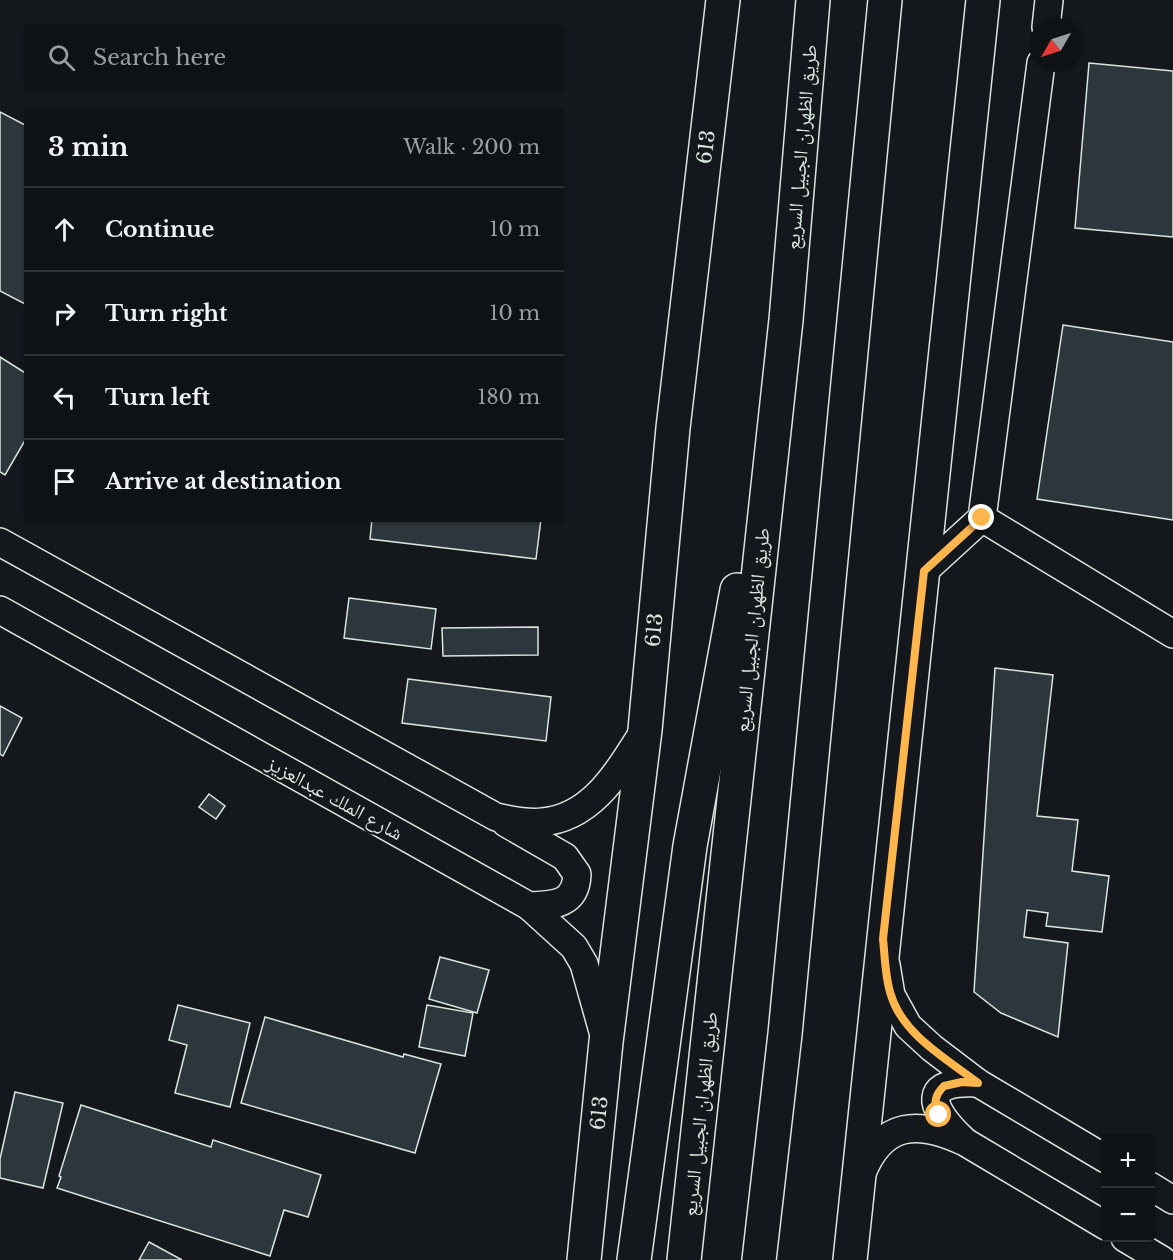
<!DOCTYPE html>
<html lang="en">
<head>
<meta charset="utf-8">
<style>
	:root { --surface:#0f1215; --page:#181b1e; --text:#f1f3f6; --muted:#9b9ea0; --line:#2f3234 }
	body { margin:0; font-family:"Libre Baskerville","Noto Naskh Arabic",serif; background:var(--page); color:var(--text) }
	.controls { position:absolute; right:18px; bottom:18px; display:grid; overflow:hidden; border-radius:6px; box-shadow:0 2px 4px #0004 }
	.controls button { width:54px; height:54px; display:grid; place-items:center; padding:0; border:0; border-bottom:2px solid var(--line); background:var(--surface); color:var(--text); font:30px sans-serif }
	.compass { position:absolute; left:1029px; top:18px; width:54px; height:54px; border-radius:50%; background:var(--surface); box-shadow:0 2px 4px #0004; rotate:231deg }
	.stop { position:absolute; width:18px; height:18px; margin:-14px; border:4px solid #ffb74d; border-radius:50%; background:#fff }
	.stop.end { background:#ffb74d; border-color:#fff; box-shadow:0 2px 6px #0008 }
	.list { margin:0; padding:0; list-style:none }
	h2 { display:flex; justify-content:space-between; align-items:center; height:78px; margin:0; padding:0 24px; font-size:26px }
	h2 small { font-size:20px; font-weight:400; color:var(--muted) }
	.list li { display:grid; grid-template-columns:39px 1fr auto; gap:18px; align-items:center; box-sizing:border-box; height:84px; padding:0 24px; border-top:2px solid var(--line) }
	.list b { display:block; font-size:22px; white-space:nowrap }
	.list em { font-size:20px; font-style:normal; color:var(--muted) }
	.icon { flex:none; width:33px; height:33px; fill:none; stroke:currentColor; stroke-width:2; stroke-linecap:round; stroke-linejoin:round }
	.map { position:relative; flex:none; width:1173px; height:1260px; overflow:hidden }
	.search { position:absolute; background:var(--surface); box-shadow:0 2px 4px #0004; left:24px; top:24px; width:540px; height:66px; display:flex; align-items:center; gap:15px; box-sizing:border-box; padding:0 21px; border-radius:6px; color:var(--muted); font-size:22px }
	.panel { position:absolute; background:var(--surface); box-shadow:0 2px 4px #0004; left:24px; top:108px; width:540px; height:414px; border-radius:6px }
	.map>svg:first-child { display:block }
	.building { fill:#2c363c; stroke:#d8e6dc; stroke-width:1.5 }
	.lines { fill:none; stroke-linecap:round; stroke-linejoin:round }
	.minor-casing { stroke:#d8e6dc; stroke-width:30 }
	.major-casing { stroke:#d8e6dc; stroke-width:36 }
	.highway-casing { stroke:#d8e6dc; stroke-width:36 }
	.minor { stroke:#14181c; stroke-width:27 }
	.major { stroke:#14181c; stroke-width:33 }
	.highway { stroke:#14181c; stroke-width:33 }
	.route { stroke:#ffb74d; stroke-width:8 }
	.labels { text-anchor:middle; stroke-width:4.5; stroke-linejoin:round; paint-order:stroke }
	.street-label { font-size:20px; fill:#d8e6dc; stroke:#14181c }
</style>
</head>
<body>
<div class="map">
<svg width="1173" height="1260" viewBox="0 0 1173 1260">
	<rect width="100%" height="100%" fill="#14181c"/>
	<g class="building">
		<path d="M1089,63l84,8v166l-98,-9z"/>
		<path d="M0,112l27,14v179l-27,-14z"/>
		<path d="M1063,325l110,17v178l-136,-21z"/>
		<path d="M0,357l27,17v63l-22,38 -5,-3z"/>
		<path d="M372,519h169l-5,40 -166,-20z"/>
		<path d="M349,598l87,11 -5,40 -87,-11z"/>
		<path d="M538,627v28l-95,1 -1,-28z"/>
		<path d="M995,668l58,7 -16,141 41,4 -6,51 37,5 -7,56 -56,-6 2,-13 -21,-3 -3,27 44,6 -10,94 -57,-24 -27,-21z"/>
		<path d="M408,679l143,18 -5,44 -144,-18z"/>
		<path d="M0,706l22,12 -19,38 -3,-2z"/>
		<path d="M209,794l16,12 -9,13 -17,-12z"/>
		<path d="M440,957l49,13 -12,43 -48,-14z"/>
		<path d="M178,1005l72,18 -20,84 -55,-14 12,-48 -18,-5z"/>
		<path d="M427,1005l46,8 -8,43 -46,-9z"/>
		<path d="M265,1017l138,40 1,-3 37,10 -26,89 -174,-50z"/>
		<path d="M15,1092l48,11 -20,85 -43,-10v-19z"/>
		<path d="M81,1105l130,42 2,-7 108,35 -13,42 -24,-7 -14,46 -213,-68 4,-11 -2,-1z"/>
		<path d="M149,1242l33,18h-43z"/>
	</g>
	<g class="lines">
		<g class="minor-casing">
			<g id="minor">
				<path d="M1046,27l3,-27"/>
				<path d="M1041,63l-59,455 191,116"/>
				<path d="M0,542l496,275c15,3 31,7 46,5 51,-4 77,-52 102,-91"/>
				<path d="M924,571l58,-53"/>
				<path d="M0,610l529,296 45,41 10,17 20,71"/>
				<path d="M506,823l59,34 12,17c-1,31 -23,31 -48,32"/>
				<path d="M886,965l5,30 17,31 24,22 46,35 128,76"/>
				<path d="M962,1139c-33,-31 -42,-59 16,-56"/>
				<path d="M862,1173c21,-52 56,-53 103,-31l141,84"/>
				<path d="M1150,1186l23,14"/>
				<path d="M1125,1238l37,22"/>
			</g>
		</g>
		<g class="major-casing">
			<g id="major">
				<path d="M584,1260l22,-218 39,-312 28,-302 50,-428"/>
				<path d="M850,1260l133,-1260"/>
			</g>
		</g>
		<g class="highway-casing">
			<g id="highway">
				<path d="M634,1260l56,-414 47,-256"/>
				<path d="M684,1260l102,-940 27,-320"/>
				<path d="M759,1260l26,-226 100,-1034"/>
			</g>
		</g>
		<use href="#minor" class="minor"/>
		<use href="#major" class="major"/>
		<use href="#highway" class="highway"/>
	</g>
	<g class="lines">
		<path class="route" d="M939,1115c-6,-12 -4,-20 5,-29l18,-4 16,1c-31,-24 -75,-48 -87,-88 -6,-17 -6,-38 -8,-56l41,-368 58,-53"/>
	</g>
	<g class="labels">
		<g class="street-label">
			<text transform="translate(706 147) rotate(-83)" y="7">613</text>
			<text transform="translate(801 147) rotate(-85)" y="7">طريق الظهران الجبيل السريع</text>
			<text transform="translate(654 630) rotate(-85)" y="7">613</text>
			<text transform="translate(752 630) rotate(-84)" y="7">طريق الظهران الجبيل السريع</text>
			<text transform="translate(335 798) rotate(29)" y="7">شارع الملك عبدالعزيز</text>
			<text transform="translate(599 1113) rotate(-84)" y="7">613</text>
			<text transform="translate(700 1114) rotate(-84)" y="7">طريق الظهران الجبيل السريع</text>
		</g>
	</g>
</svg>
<div class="controls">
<button>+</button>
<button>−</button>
</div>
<svg class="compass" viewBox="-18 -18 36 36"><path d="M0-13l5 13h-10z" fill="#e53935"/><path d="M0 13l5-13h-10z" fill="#9b9ea0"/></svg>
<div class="stop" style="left:939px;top:1115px"></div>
<div class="stop end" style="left:982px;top:518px"></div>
<div class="search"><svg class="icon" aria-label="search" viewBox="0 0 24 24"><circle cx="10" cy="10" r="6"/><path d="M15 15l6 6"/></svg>Search here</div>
<section class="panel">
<h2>3 min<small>Walk · 200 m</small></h2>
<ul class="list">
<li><svg class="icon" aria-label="ahead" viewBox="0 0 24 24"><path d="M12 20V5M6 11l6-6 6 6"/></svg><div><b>Continue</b></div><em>10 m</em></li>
<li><svg class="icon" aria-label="right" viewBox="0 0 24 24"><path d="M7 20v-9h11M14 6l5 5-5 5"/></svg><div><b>Turn right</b></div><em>10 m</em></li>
<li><svg class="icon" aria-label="left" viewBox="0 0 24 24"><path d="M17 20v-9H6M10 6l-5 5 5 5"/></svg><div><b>Turn left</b></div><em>180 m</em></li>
<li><svg class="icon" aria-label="arrive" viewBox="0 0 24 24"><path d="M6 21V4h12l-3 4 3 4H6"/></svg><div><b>Arrive at destination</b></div></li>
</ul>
</section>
</div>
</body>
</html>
